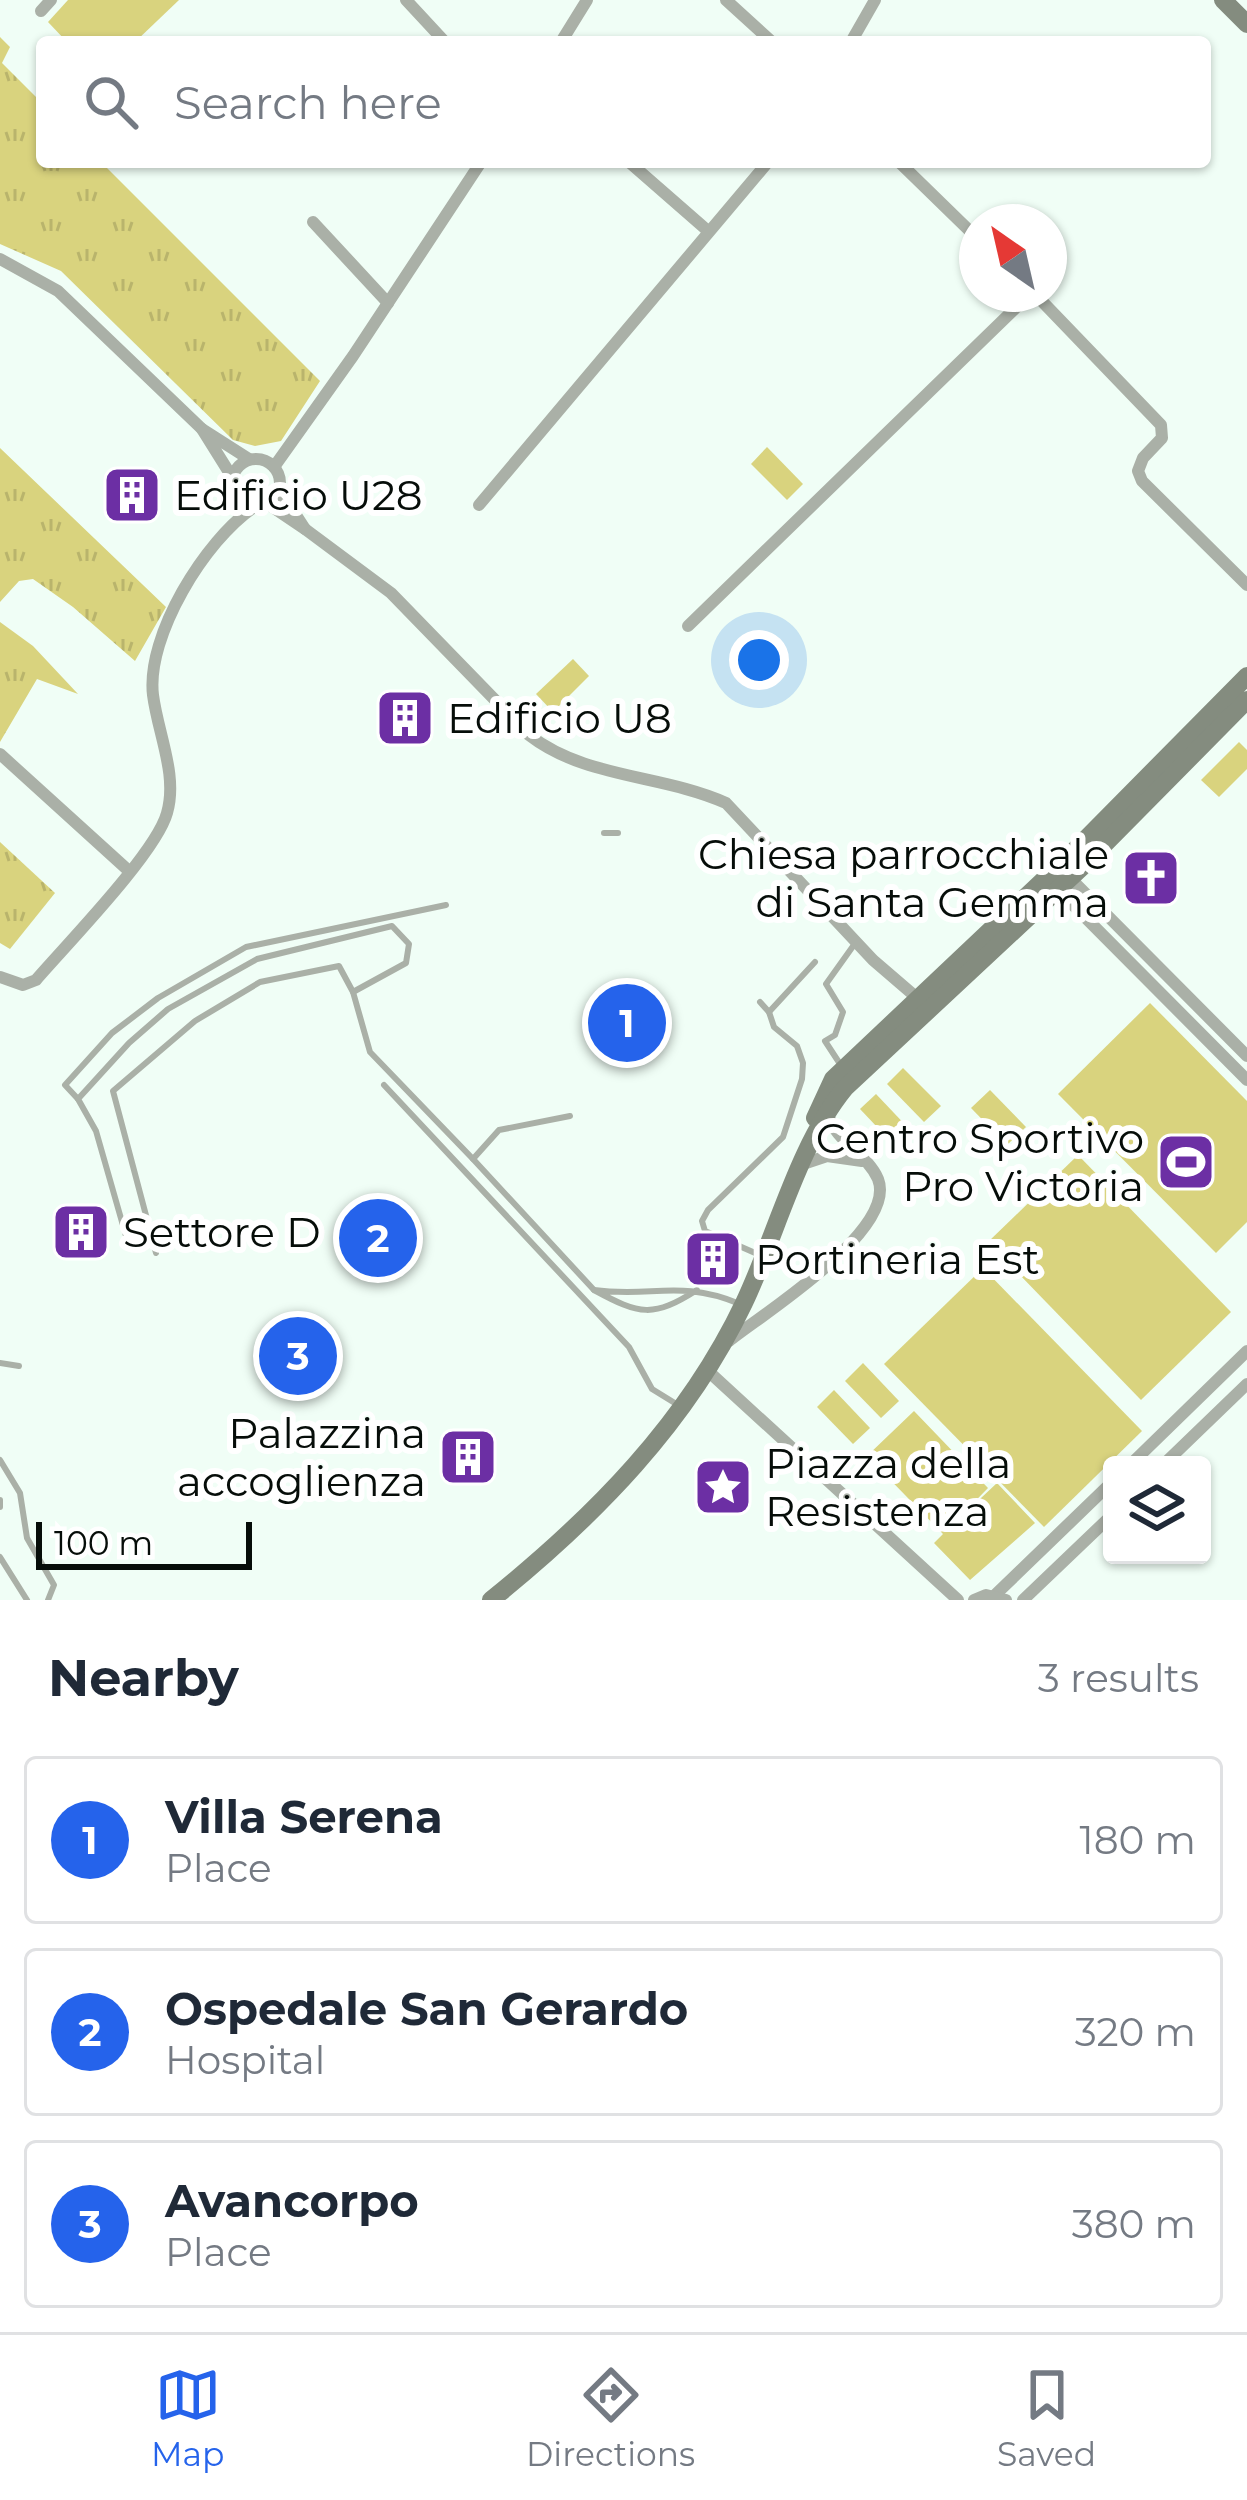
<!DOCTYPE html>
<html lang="en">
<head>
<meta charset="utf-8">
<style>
	:root { --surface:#fff; --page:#f6f6f7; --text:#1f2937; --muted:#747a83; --line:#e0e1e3; --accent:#2563eb }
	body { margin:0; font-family:Montserrat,sans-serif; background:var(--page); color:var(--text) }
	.controls { position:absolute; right:36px; bottom:36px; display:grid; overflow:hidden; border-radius:12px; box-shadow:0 3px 9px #0004 }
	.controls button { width:108px; height:108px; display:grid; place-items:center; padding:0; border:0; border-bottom:3px solid var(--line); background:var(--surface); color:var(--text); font:60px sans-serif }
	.compass { position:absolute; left:959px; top:204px; width:108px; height:108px; border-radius:50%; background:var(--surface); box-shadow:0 3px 9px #0004; rotate:326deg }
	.scale { position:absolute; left:36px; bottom:30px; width:216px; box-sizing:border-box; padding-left:12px; border:6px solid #060d09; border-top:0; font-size:33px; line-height:42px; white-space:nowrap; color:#060d09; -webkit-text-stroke:9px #fff; paint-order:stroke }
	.you { position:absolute; left:759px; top:660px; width:42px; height:42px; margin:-30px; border:9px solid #fff; border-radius:50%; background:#1a73e8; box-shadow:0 0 0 18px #1a73e833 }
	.badge { display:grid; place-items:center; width:78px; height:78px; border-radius:50%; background:var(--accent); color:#fff; font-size:39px; font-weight:700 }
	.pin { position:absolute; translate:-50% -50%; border:6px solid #fff; box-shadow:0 3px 12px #0006 }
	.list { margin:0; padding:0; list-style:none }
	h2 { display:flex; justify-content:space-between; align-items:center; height:156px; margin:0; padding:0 48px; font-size:51px }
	h2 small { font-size:39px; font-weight:400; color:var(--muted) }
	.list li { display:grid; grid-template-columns:78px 1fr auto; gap:36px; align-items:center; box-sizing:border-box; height:168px; margin:0 24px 24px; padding:0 24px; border:3px solid var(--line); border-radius:12px }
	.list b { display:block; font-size:45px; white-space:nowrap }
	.list p { margin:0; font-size:39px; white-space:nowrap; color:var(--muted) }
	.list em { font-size:39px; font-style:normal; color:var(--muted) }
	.icon { flex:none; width:66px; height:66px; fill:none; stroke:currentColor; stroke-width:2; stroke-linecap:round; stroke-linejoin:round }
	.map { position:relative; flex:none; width:1247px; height:1600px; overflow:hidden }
	.search { position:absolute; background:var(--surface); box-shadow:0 3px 9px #0004; left:36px; right:36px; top:36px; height:132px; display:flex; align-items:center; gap:30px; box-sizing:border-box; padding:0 42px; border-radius:12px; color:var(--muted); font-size:45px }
	.sheet { height:732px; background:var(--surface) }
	nav { display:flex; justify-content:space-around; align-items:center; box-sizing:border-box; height:168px; border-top:3px solid var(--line); background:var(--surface); font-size:33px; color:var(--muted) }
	nav a { display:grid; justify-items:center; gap:6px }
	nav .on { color:var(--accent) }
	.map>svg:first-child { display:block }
	.grass { fill:url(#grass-tufts) }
	.green { fill:#d9d37e }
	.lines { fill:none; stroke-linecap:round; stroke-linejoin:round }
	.lane { stroke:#aab0a7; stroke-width:6 }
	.street { stroke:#aab0a7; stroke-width:12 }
	.secondary { stroke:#848c7f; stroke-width:18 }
	.labels { text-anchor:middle; stroke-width:12; stroke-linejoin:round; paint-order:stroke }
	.poi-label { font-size:42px; fill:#060d09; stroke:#fff; text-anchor:start }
</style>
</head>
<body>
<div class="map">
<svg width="1247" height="1600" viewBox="0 0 1247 1600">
	<defs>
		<pattern id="grass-tufts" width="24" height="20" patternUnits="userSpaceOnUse" patternTransform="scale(3)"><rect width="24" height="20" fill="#d9d37e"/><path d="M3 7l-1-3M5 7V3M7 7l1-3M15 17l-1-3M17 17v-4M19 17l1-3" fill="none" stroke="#b9b46c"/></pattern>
	</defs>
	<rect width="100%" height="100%" fill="#f0fef6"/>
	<g class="grass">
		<path d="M0,37l10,10 -8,16 40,40v59h59l219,219 -39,60 -26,5 -22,-6 -172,-169 -61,-27z"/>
		<path d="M0,448l166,159 -31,54 -62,-54 -40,-28 -14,2 -19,21z"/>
		<path d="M0,622l33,24 45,48 -41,-15 -37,63z"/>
		<path d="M0,842l55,51 -45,56 -10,-6z"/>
	</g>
	<g class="green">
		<path d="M68,0h111l-44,42h-68l-19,-20z"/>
		<path d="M767,447l36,37 -16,16 -36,-36z"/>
		<path d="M573,659l16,17 -36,36 -17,-18z"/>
		<path d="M1239,742l8,8v19l-28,28 -18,-17z"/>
		<path d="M1150,1003l97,98v121l-31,31 -158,-159z"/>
		<path d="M903,1068l38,38 -17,16 -37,-38z"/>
		<path d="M990,1090l36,37 -19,18 -36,-37z"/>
		<path d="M876,1094l36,38 -16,15 -36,-38z"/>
		<path d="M1078,1155l153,157 -90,88 -153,-158z"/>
		<path d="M983,1268l159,163 -98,96 -160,-163z"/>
		<path d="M863,1363l36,38 -18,17 -36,-37z"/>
		<path d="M834,1390l36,38 -17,16 -36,-37z"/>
		<path d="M914,1411l74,77 -39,40 48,-45 38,40 -65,57 -36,-37 9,-9 -76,-78z"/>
	</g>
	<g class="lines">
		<g class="lane">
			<path d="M604,833h14"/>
			<path d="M760,1002l9,10 5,15 23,19 6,17 -1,16 -19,58 -75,73 -6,11 3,10 57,25"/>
			<path d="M769,1012l46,-50"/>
			<path d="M842,1067l-17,-26 10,-6 8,-23 -17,-28 30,-42"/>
			<path d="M384,1085l245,262 23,42 26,16"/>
			<path d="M78,1099l-13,-14 47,-52 46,-35 88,-51 200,-42"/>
			<path d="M473,1159l121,131"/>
			<path d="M128,1243l-32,-112 -18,-32 51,-56 39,-34 89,-50 135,-33 17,18 -3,19 -53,29"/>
			<path d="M156,1253l-43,-162 82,-70 65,-39 79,-16 14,26 17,60 103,107 26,-29 71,-14"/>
			<path d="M697,1290c-44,28 -57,25 -103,0 58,8 85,-11 146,14"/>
			<path d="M0,1363l19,3"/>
			<path d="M0,1460l20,33 7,45 27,47 -6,15"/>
			<path d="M0,1500v7"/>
			<path d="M0,1557l27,43"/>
		</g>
		<g class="street">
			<path d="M406,0l39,42"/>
			<path d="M726,0l46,42"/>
			<path d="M41,11l10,-11"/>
			<path d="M561,42l26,-42"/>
			<path d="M851,42l24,-42"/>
			<path d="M629,162l79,69"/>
			<path d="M899,162l78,76"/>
			<path d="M313,222l75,81"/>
			<path d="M0,259l58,32 144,138"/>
			<path d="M1035,294l126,131 1,13 -19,20 -5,13 4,10 105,104"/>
			<circle cx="256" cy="483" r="24"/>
			<path d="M274,467l79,-111 128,-194"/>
			<path d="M232,477l-30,-48 47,30"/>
			<path d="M268,504l37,25 -26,-40"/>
			<path d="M479,505l289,-343"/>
			<path d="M305,529l86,64 138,142c57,44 132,39 197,68l147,157 50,43"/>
			<path d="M688,626l342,-332"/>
			<path d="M0,754l129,117"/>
			<path d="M1066,874l181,182"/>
			<path d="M1055,887l192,193"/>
			<path d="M0,977l23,8 13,-5c31,-36 120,-127 131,-167 11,-38 -9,-79 -14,-118 -7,-59 52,-155 101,-188"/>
			<path d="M803,1164l24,-8 35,5"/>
			<path d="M729,1341c35,-28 169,-111 149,-162 -11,-26 -43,-37 -50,-65"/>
			<path d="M708,1371l250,229"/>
			<path d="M1130,1465l117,-114"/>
			<path d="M1163,1465l84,-81"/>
			<path d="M995,1595l117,-113"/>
			<path d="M974,1600l12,-5 20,5"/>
			<path d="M1023,1600l89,-85"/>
		</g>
		<g class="secondary">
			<path d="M1223,0l24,24"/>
			<path d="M815,1118l18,-39 235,-222 179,-181"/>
			<path d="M491,1600c103,-83 196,-177 253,-297 32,-67 54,-158 101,-215l236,-220 166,-168"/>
		</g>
	</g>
	<defs>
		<g id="building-square" transform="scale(3)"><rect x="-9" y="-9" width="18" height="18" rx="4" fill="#6c2fa4" stroke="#fff"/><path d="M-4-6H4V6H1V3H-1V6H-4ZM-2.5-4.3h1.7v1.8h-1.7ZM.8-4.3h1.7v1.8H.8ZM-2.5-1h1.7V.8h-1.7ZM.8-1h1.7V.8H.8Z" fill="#fff"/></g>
		<g id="church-square" transform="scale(3)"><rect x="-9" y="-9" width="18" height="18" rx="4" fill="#6c2fa4" stroke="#fff"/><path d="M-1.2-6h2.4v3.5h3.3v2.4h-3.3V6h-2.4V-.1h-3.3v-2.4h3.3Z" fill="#fff"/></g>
		<g id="stadium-square" transform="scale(3)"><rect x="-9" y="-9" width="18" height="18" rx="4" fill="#6c2fa4" stroke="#fff"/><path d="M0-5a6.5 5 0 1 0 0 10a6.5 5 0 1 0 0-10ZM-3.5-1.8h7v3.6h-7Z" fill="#fff"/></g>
		<g id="sight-square" transform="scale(3)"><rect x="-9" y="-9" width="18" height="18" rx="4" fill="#6c2fa4" stroke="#fff"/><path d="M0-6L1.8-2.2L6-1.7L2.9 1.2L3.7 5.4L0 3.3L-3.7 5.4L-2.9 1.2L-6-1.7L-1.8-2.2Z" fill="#fff"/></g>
	</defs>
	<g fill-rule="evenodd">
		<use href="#building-square" x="132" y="495"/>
		<use href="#building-square" x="405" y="718"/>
		<use href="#church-square" x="1151" y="878"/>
		<use href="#stadium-square" x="1186" y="1162"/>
		<use href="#building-square" x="81" y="1232"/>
		<use href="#building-square" x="713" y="1259"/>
		<use href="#building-square" x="468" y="1457"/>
		<use href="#sight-square" x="723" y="1487"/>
	</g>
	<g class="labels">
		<g class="poi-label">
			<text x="174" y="510">Edificio U28</text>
			<text x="447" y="733">Edificio U8</text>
			<text x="1109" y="869" text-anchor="end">Chiesa parrocchiale<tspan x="1109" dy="48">di Santa Gemma</tspan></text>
			<text x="1144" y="1153" text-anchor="end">Centro Sportivo<tspan x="1144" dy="48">Pro Victoria</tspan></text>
			<text x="123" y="1247">Settore D</text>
			<text x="755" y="1274">Portineria Est</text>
			<text x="426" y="1448" text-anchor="end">Palazzina<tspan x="426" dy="48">accoglienza</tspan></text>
			<text x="765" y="1478">Piazza della<tspan x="765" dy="48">Resistenza</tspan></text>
		</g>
	</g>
</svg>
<div class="controls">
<button><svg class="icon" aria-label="layers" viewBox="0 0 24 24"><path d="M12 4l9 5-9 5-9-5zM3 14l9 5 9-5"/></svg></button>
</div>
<svg class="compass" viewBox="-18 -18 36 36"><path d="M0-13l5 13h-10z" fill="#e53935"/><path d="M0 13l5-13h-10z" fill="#747a83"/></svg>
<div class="scale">100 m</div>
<div class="you"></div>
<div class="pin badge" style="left:627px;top:1023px">1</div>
<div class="pin badge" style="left:378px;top:1238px">2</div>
<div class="pin badge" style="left:298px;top:1356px">3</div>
<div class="search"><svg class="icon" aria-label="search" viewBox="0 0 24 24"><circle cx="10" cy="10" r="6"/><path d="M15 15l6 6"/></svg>Search here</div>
</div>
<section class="sheet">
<h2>Nearby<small>3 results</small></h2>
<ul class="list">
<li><span class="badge">1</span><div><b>Villa Serena</b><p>Place</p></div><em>180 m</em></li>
<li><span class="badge">2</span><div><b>Ospedale San Gerardo</b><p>Hospital</p></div><em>320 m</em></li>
<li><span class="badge">3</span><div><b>Avancorpo</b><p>Place</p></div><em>380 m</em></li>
</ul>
</section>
<nav>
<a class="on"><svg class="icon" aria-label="map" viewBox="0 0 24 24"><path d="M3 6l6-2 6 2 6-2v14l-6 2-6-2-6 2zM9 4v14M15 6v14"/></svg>Map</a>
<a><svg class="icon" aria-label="directions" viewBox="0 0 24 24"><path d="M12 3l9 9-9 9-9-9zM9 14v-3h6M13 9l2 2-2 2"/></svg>Directions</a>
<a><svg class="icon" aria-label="saved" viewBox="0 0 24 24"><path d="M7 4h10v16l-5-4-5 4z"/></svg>Saved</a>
</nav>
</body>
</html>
